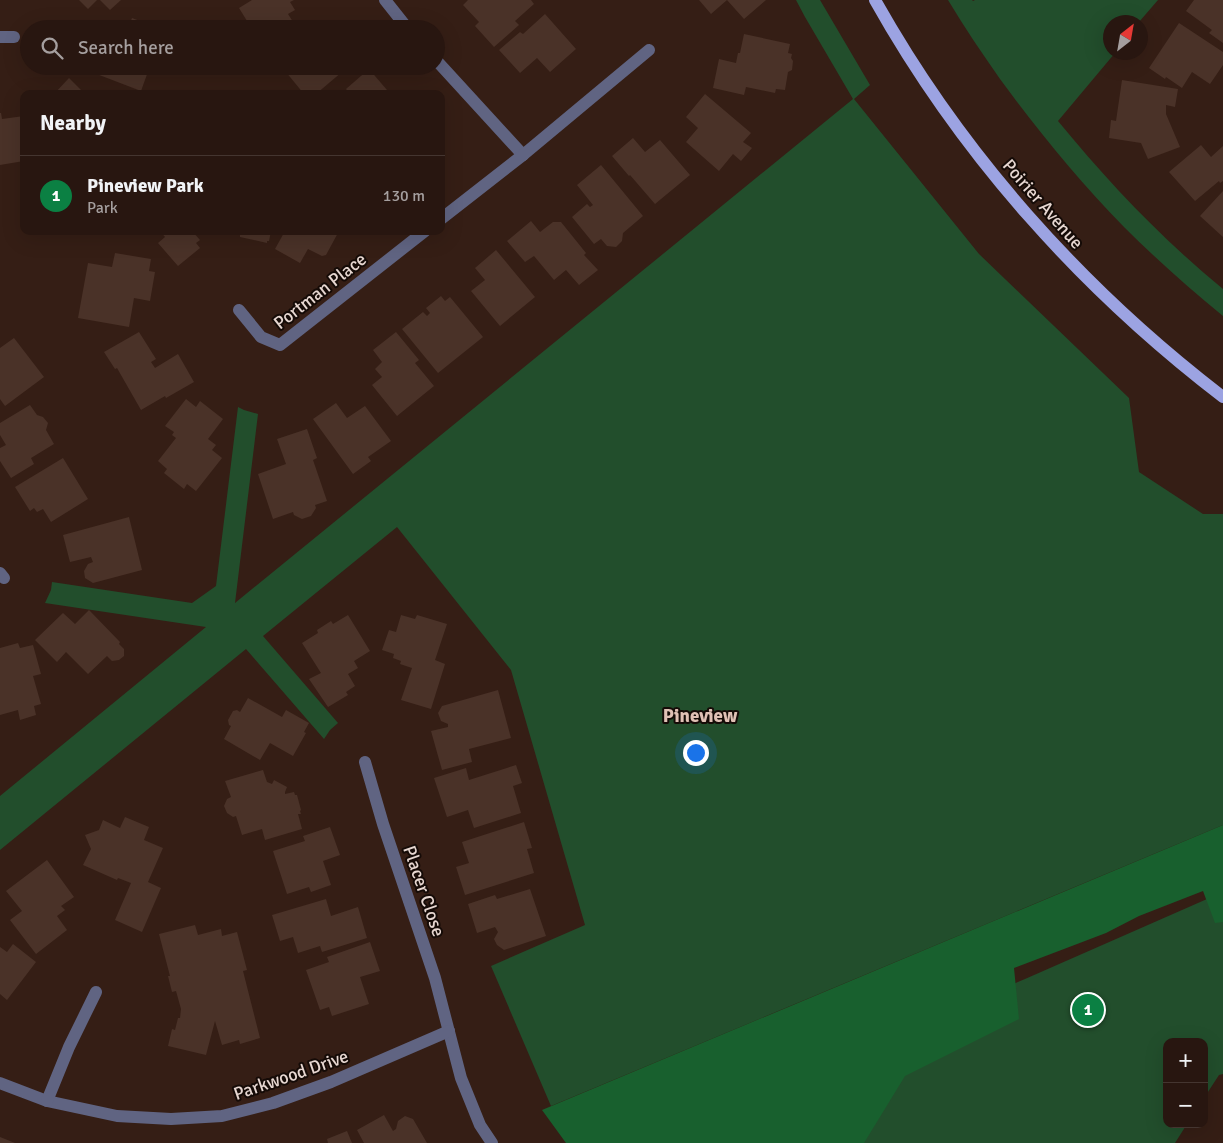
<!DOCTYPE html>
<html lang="en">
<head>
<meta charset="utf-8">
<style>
	:root { --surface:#281610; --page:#301f19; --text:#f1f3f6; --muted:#a59f9f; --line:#443530; --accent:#0b8043 }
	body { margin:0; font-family:Signika,sans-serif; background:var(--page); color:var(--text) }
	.controls { position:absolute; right:15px; bottom:15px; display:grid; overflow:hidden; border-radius:10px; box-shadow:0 5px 20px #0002 }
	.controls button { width:45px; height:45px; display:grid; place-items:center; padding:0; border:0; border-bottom:1px solid var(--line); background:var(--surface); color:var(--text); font:25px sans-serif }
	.compass { position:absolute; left:1103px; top:15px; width:45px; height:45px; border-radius:50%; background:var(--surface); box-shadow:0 5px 20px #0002; rotate:31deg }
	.you { position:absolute; left:695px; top:752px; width:18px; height:18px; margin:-12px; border:4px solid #fff; border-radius:50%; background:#1a73e8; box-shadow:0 0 0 8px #1a73e833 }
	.badge { display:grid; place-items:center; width:32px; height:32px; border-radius:50%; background:var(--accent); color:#fff; font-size:16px; font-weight:700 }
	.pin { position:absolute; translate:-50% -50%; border:2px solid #fff; box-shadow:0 1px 5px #0006 }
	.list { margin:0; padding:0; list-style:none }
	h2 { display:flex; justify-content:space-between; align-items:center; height:65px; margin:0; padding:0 20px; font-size:21px }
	h2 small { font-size:16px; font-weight:400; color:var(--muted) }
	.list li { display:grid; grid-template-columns:32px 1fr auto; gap:15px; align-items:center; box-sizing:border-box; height:80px; padding:0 20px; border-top:1px solid var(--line) }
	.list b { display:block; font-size:19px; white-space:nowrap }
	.list p { margin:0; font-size:16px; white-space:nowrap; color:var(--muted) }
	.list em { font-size:16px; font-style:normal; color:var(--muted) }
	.icon { flex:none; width:28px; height:28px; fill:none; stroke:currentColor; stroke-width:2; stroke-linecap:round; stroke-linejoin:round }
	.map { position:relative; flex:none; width:1223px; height:1143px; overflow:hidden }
	.search { position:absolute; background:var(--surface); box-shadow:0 5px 20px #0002; left:20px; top:20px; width:425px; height:55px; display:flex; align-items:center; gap:12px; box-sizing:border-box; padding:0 18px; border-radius:28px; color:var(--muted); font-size:19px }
	.panel { position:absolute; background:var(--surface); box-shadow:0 5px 20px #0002; left:20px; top:90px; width:425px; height:145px; border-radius:10px }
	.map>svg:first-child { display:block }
	.green { fill:#224e2c }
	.forest { fill:#18602e }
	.building { fill:#4a3228 }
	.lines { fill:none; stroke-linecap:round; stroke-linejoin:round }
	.minor { stroke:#606482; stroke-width:12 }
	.major { stroke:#9ca3e2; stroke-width:12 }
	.labels { text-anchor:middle; stroke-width:4; stroke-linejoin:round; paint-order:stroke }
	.street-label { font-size:18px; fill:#e7d7d1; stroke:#150b07 }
	.neighbourhood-label { font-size:19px; font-weight:bold; fill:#e0c1b5; stroke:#150b07 }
</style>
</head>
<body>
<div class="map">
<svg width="1223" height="1143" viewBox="0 0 1223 1143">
	<rect width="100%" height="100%" fill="#351e15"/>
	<g class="green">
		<path d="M796,0h24l50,85 -16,14 125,155 150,144 10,74 64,42h20v311l-672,281 -60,-140 94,-41 -74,-255 -114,-143 -134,109 75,87 -8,7 -6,9 -78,-90 -246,201v-54l206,-169 -161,-24 6,-13 1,-8 140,21 24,-17 22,-179 6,3 14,4 -23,189 618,-504 -48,-82z"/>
		<path d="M948,0h24l1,1 2,-1h183l-19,22h-29v30l5,1 -57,68c50,61 104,118 165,168v27c-34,-28 -67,-57 -99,-89 -45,-46 -86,-96 -124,-148 -18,-26 -36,-52 -52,-79z"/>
		<path d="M1223,892v182l-4,1 -15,23v-56h-37v82h20l-12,19h-533l383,-164z"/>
	</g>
	<path class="forest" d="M1223,825v97l-8,1 -12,-32 -64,25 -33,17 -92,35 5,51 -114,57 -41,67h-298l-24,-33z"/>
	<g class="building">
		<path d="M79,0h18l-9,9z"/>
		<path d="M100,0h21l-11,10z"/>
		<path d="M252,0h42l-4,2 5,8 -7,4 7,11 -7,4h-36l-13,-21z"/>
		<path d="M468,0h63l3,4 -19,17 4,4 -25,22 -19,-21 4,-4 -16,-17z"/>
		<path d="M699,0h67l-22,19 -17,-19 -16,14z"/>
		<path d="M1194,0h29v43l-14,-10 3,-3 -26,-19z"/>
		<path d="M545,14l31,35 -26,23 -13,-14 -17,15 -21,-23 21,-18 3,2z"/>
		<path d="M132,18l29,11h-33z"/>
		<path d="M1179,23l44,29v13l-13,19 -18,-12 -10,16 -16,-11 -1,2 -16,-11z"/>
		<path d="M744,34l46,10 -2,9 4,1 -1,4 2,3 -1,9 -4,2 -3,18 -9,-1 -1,4 -29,-6 -2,8 -31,-7 6,-29 17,4 2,-10h2z"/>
		<path d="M81,66h69l-9,25 -60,-23z"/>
		<path d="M281,66h68l-33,28h-12z"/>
		<path d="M369,69l18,21 -5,4h-32l-4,-5z"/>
		<path d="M69,78l16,16h-31z"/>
		<path d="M1122,80l56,9 -3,18 -9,-2v9l14,33 -32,12 -7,-16 -32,-5 2,-18 5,1z"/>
		<path d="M705,94l46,39 -8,9 9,6 -11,13 -8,-7 -14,17 -33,-29 12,-14 -12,-11z"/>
		<path d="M0,113h1l1,6 22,-3v45l-24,4z"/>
		<path d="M633,138l12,14 15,-12 30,35 -35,29 -25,-29 -1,1 -17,-20z"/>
		<path d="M1201,145l10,12 12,-11v35l-3,2 -1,-2 -24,20 -26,-29z"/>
		<path d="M601,165l42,51 -20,17 -1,8 -6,6 -9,-1 -6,-7 -7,5 -22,-27 15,-13 3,3 3,-2 -16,-20z"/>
		<path d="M1223,191v46l-23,-21z"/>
		<path d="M531,221l9,11 13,-10h8l25,31 -2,2 14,15 -19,15 -13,-15 -12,10 -20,-24 -9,6 -18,-21z"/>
		<path d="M160,231h32l8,9 -4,3 4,5 -22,18 -20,-23 7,-6z"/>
		<path d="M233,231h38l-2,10h-2v2l-27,-6v-2l-7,-1z"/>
		<path d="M285,231h54l-13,24 -4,1 -14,-7 -8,14 -25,-14z"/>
		<path d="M496,250l39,47 -35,29 -29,-35 14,-11 -10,-12z"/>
		<path d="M115,253l36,6 -2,12 6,1 -5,29 -16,-3 -5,29 -51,-9 10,-55 24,4z"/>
		<path d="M441,296l4,5 5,-4 33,40 -45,36 -36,-44 21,-17 4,4 3,-3 -4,-5z"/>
		<path d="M139,332l17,27 -5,3 4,6 23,-14 16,28 -28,16 -1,-2 -24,14 -24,-42 -2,1 -11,-17z"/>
		<path d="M396,332l23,28 -4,3 19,23 -37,30 -25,-31 10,-8 -7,-8 7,-7 -9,-12z"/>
		<path d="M14,338l30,39 -39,29 -5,-7v-51z"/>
		<path d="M186,399l10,8 4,-6 23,18 -15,20 8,6 -4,5 10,8 -26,33 -9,-7 -3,5 -20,-16 3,-4 -9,-8 18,-23 -4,-3 2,-3 -9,-6z"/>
		<path d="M336,403l11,15 18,-12 26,35 -23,16 3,4 -18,13 -40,-55z"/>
		<path d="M30,405l7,10 6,2 5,6 -2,7 8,14 -23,14 3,6 -23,14 -11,-17v-13l6,-3 -6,-10v-12z"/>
		<path d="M307,429l10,29 -4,2 14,41 -12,4 1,3 -5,8 -9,3 -8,-4 -1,-3 -20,7 -15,-45 28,-10 -9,-25z"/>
		<path d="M63,458l25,41 -37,23 -8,-13 -6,3 -3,-4 -4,3 -15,-24z"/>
		<path d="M129,517l13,53 -49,13 -8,-5 -1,-7 4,-7 5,-2 -2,-5 -21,5 -7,-27z"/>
		<path d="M89,610l31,32 -1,2 5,5v7l-5,4 -7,1 -5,-5 -19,18 -22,-22 -9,10 -22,-22 28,-27 12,11z"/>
		<path d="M348,615l22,36 -16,10 4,7 -10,6 7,12 -9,6 2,3 -20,12 -19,-28 12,-6 -19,-30 16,-10 -1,-3 14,-9 2,3z"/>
		<path d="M401,615l14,4 2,-4 30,9 -12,36 10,4 -14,45 -30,-9 11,-32 -12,-4 1,-3 -8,-3 1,-4 -12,-4 7,-20 7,2z"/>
		<path d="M18,643l2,5 13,-3 8,29 -8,2 8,28 -7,2 2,9 -16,5 -2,-10 -18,5v-67z"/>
		<path d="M498,690l13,48 -42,11 3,13 -30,8 -11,-39 17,-4v-3l-7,-3 -3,-8 4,-7z"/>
		<path d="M248,698l34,19 4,-7 23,13 -5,9 2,1 -13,23 -23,-13 -10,17 -36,-21 7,-13 -2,-1 -1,-5 5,-9 4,-1 3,2z"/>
		<path d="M516,765l6,18 -9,3 8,27 -47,15 -6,-18 -21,7 -13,-39 32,-10 3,12z"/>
		<path d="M263,770l4,12 5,2 2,-4 13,7 -2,5v2l9,-2 1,3h2l4,15 -1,1 1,3h-3l4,15 -37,11 -3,-11 -20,6 -6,-19 -3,1 -6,-4 -3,-7 3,-7 4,-2 -6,-16z"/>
		<path d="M125,817l24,10 -5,13 19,8 -15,34 13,6 -19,44 -27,-12 16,-37 -13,-5 -1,2 -34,-15 8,-16 -6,-14 14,-5 4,-10 17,8z"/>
		<path d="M524,822l8,26 -5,1 7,24 -69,22 -9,-28 13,-4 -7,-21z"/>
		<path d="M330,827l10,28 -17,6 8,24 -20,7 -2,-5 -22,7 -14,-43 32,-10 -2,-5z"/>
		<path d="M47,860l27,37 -13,9 4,4 -8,6 10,14 -31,24 -26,-34 12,-9 -16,-20z"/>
		<path d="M530,889l16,47 -42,14 -7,-5 -3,-6 4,-7 -3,-5 -18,6 -9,-29 27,-9 2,4z"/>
		<path d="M326,899l5,17 27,-9 9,31 -45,14 -2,-6 -22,7 -5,-16 -13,4 -8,-26z"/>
		<path d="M195,925l3,10 23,-6 1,7 15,-4 10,38 -4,1 17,67 -20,6 -1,-4 -17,5 -7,-24 -9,34 -38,-9 4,-17 3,1 3,-12h2l1,-9 -5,-18 -4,1 -4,-16h2l-11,-42z"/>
		<path d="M370,942l10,29 -20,6 9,27 -37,12 -3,-9 -9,3 -14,-40 23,-8 -2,-5z"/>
		<path d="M13,944l23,18 -29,38 -7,-6v-47l7,5z"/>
		<path d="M384,1115l9,16 3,-2 2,-8 7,-5 8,3 14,24h-63l-7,-13z"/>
		<path d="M347,1131l5,12h-24l-1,-4z"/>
		<path d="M0,1137l15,6h-15z"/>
	</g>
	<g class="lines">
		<g class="minor">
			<path d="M385,0l23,29"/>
			<path d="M0,37h14"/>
			<path d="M436,60l87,95"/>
			<path d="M441,219l82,-64 126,-105"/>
			<path d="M239,310l22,27 19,8 145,-114"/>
			<path d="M0,573l4,5"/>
			<path d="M365,762l18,62 52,154 26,100 19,47 12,18"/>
			<path d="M0,1083l47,18 70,15 54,3 51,-3 51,-13 58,-21 118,-51"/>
			<path d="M47,1101l22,-54 27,-55"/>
		</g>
		<path class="major" d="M875,0c87,155 207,289 348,397"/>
	</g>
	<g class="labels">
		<g class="street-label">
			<text transform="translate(1043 204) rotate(49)" y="6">Poirier Avenue</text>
			<text transform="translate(320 291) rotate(-38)" y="6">Portman Place</text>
			<text transform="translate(424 891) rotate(71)" y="6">Placer Close</text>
			<text transform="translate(291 1075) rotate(-19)" y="6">Parkwood Drive</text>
		</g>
		<g class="neighbourhood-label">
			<text x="700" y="722">Pineview</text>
		</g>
	</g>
</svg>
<div class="controls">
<button>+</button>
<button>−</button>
</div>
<svg class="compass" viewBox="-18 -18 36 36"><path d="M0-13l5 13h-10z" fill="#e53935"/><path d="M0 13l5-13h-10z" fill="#a59f9f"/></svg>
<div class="you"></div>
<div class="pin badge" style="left:1088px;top:1010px">1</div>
<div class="search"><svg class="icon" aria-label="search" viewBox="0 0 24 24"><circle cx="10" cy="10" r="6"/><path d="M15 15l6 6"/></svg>Search here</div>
<section class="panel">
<h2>Nearby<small></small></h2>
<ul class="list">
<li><span class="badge">1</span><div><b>Pineview Park</b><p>Park</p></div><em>130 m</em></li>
</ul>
</section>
</div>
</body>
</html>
